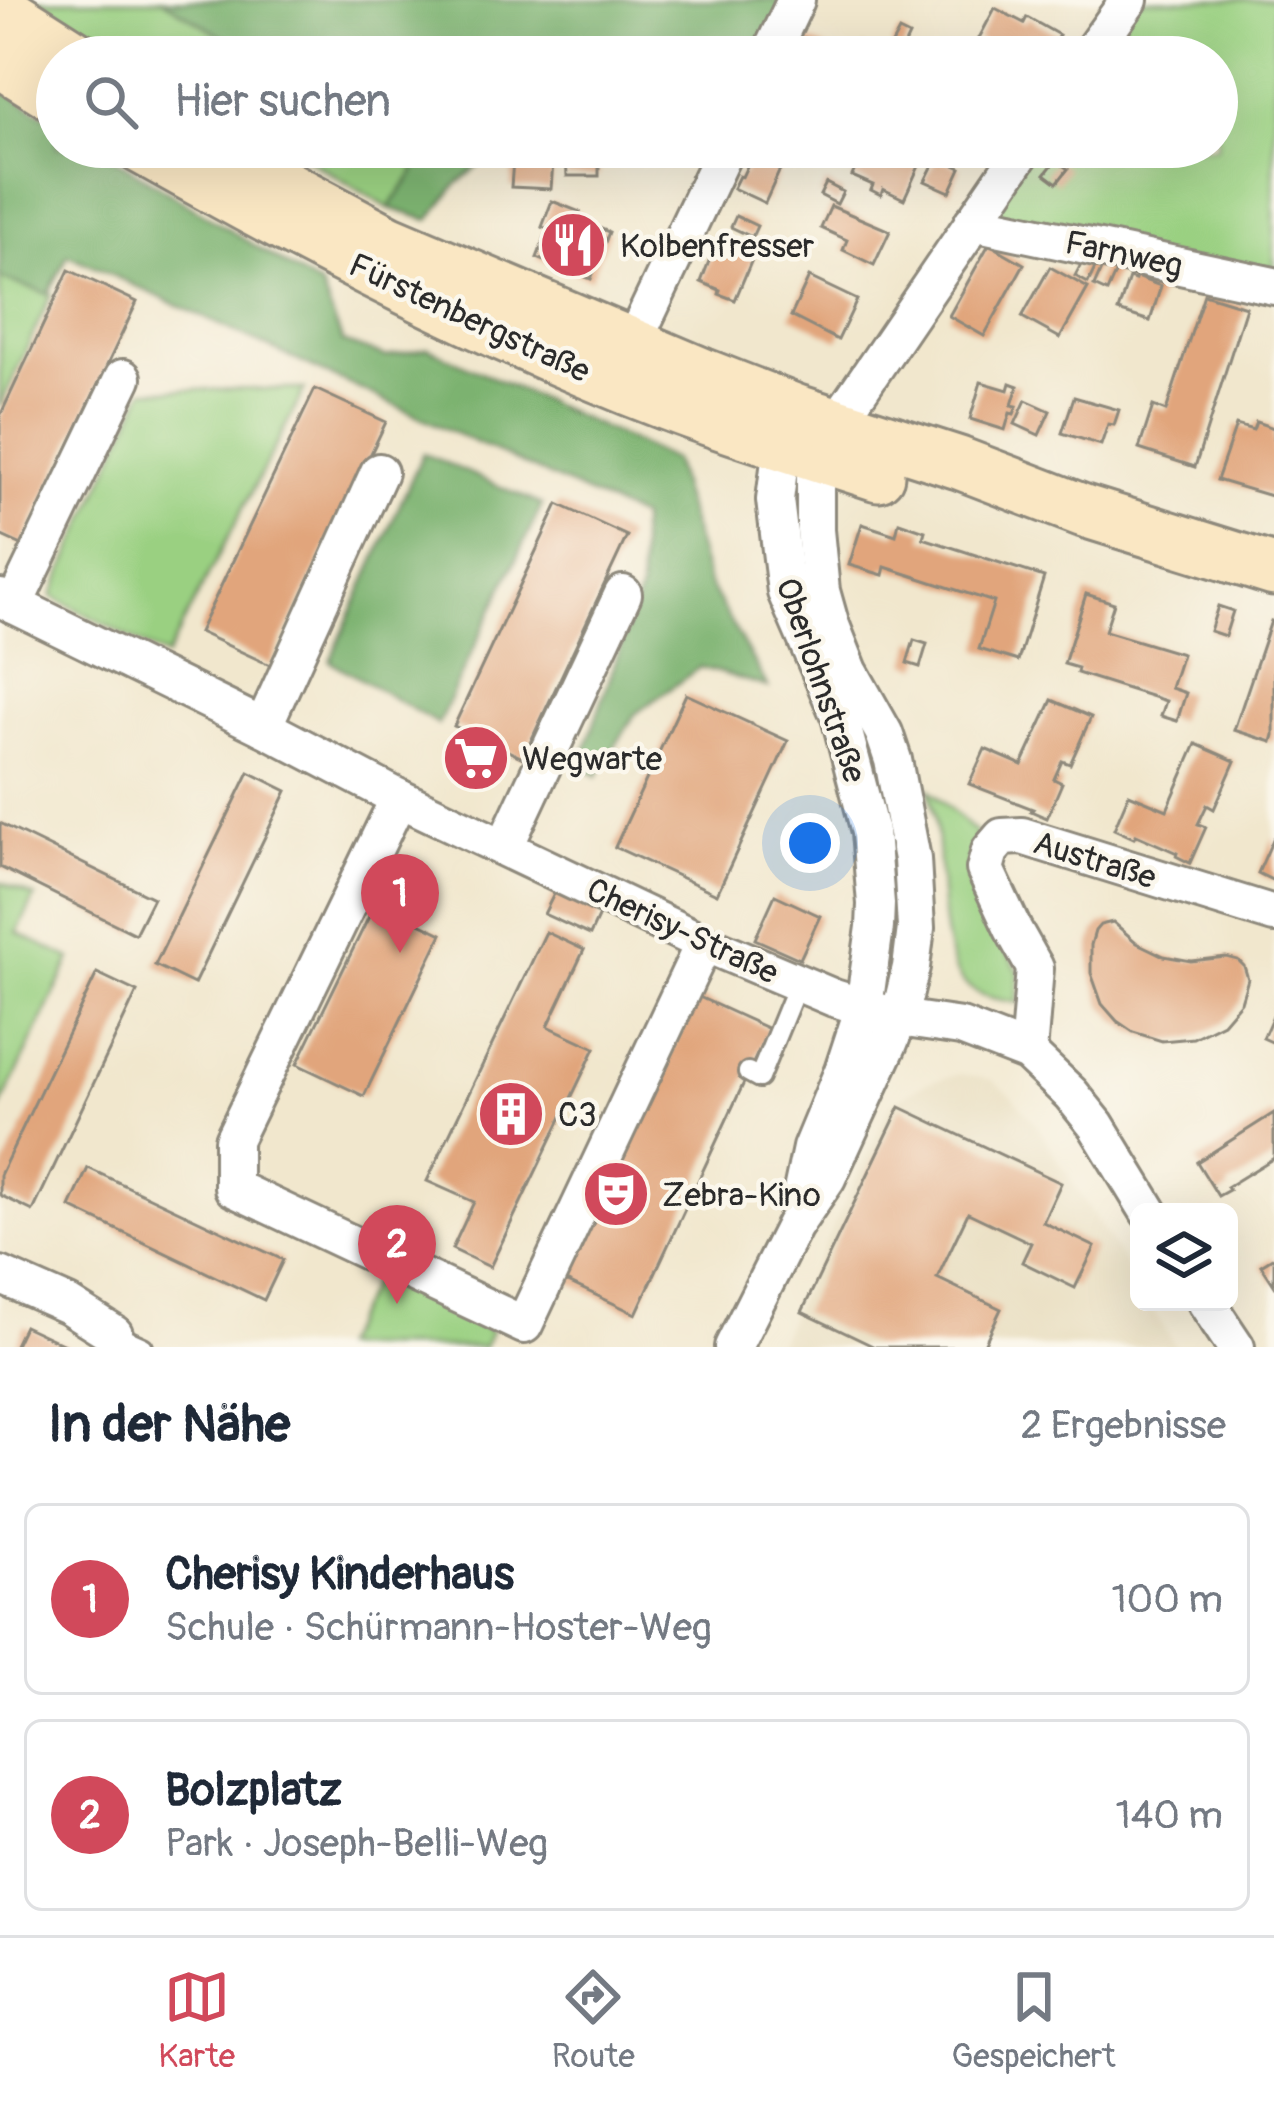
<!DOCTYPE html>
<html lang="de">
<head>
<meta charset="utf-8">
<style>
	:root { --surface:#fff; --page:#f6f6f7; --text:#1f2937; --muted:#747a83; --line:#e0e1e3; --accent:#d1495b }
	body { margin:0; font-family:Pangolin,sans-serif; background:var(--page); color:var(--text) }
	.controls { position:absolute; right:36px; bottom:36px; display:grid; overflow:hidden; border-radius:18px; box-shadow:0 12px 48px #0002 }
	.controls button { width:108px; height:108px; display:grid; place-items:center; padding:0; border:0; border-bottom:3px solid var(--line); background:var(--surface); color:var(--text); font:60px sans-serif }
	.you { position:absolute; left:810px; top:843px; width:42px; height:42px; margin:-30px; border:9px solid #fff; border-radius:50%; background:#1a73e8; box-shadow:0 0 0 18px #1a73e833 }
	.badge { display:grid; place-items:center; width:78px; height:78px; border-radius:50%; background:var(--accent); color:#fff; font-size:39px; font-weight:700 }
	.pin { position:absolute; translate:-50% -99px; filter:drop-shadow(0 3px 6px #0008) }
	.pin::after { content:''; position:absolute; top:63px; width:42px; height:36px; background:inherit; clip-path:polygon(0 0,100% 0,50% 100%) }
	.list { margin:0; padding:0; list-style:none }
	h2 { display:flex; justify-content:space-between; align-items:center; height:156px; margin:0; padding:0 48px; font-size:51px }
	h2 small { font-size:39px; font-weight:400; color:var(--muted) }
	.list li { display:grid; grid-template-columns:78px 1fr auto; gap:36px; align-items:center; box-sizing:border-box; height:192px; margin:0 24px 24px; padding:0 24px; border:3px solid var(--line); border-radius:18px }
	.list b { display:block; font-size:45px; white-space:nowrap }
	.list p { margin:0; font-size:39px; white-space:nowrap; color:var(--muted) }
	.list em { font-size:39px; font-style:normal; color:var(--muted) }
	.icon { flex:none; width:66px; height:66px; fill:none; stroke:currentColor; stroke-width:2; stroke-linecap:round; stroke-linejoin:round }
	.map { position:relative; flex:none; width:1274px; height:1347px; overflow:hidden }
	.search { position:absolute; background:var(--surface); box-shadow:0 12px 48px #0002; left:36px; right:36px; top:36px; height:132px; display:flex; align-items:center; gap:30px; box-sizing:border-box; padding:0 42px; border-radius:66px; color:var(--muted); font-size:45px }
	.sheet { height:588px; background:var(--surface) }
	nav { display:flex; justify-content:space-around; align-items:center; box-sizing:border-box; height:168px; border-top:3px solid var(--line); background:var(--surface); font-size:33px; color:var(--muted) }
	nav a { display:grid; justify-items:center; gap:6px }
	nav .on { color:var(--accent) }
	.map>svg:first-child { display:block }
	.built { fill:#e6daba }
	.green { fill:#9ad081; stroke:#627e56; stroke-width:3 }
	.forest { fill:#7bb26f; stroke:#536e4d; stroke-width:3 }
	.building { fill:#e1a57b }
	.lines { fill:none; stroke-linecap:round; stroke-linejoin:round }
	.service-casing { stroke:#8e897c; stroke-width:24 }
	.minor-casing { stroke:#8e897c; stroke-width:42 }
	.secondary-casing { stroke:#8e897c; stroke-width:57 }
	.service { stroke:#fff; stroke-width:18 }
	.minor { stroke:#fff; stroke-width:36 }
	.secondary { stroke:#fae7c3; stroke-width:51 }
	.labels { text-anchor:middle; stroke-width:9; stroke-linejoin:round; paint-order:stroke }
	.poi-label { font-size:33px; fill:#2b2b2b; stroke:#fbf7ec; text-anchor:start }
	.street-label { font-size:33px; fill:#2b2b2b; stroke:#fbf7ec }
</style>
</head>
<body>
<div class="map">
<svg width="1274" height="1347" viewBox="0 0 1274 1347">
	<rect width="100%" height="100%" fill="#fbf7ec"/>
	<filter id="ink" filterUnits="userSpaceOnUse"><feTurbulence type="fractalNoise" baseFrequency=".00833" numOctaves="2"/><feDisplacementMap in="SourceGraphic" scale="24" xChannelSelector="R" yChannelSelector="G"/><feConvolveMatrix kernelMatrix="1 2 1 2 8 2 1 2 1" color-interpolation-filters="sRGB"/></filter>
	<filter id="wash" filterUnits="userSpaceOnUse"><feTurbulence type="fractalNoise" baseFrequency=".004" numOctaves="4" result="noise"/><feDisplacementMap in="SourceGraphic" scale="48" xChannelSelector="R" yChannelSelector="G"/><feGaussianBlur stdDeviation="2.7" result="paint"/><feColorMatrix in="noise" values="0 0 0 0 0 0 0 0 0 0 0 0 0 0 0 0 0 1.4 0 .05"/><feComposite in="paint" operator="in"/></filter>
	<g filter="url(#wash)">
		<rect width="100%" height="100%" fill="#f1e7cd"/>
		<path class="built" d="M961,1074l31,6 19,15 24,28 104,164v15h9l28,45h-400l115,-243 34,-21z"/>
		<g class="green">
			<path d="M37,0h126l91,57h-119z"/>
			<path d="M1129,0h145v286l-301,-64 52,-75h192v-90h-129z"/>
			<path d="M288,147h129l-2,25 -26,36z"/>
			<path d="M0,278l51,17 -51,112z"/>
			<path d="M305,389l-139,268 -114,-61 92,-206z"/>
			<path d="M929,789l50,47 -10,22v29l50,85 -1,31c-18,-3 -39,-6 -53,-19 -28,-27 -23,-119 -29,-158 -1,-12 -5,-25 -7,-37z"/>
			<path d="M0,882l35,15 -18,36 54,26 -71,150z"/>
			<path d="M375,1277l116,54 -7,16h-145z"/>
		</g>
		<g class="forest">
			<path d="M163,0h633l-27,57h-513z"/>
			<path d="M0,88l57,35v24h39l225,140 22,55 43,15 42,-9 245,112 35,123 60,104 -68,-20 -65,47 -38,62 -17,-11 60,-175v-72l-572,-263 -20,39 -48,-16z"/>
			<path d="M417,147h309l-5,10 -114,-5 -70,2 -57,11 -24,20 -27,35 -40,-12 26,-36z"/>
			<path d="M423,453l119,52 -104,219 -108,-63z"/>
		</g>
		<g id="blocks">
			<g class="building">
				<path d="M995,8l29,15 3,-6 32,18 -13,22h-37l-31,-17z"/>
				<path d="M899,31l10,5 -7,15 -11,-5z"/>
				<path d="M805,38l41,19h-50z"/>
				<path d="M863,46l21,11h-26z"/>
				<path d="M756,147l16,4 -4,7 14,7 -17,38 -32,-15 6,-12 3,1z"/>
				<path d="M815,147h17l7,3 -5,10 -21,-9z"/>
				<path d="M865,147h12l42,19 -15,33 -21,-10 -2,6 -10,-5 2,-5 -21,-9z"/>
				<path d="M566,157h33v19h-32z"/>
				<path d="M937,157l24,11 -11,24 -25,-11z"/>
				<path d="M513,160l40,2 -2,27 -40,-2z"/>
				<path d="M1056,160l12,9 -11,14 -12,-9z"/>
				<path d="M826,183l17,9 -6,12 -17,-9z"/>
				<path d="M552,201l28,11 -3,7 32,13 -18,47 -54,-21 11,-29 -6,-2z"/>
				<path d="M831,206l59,25 -16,34 -31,-15 4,-10 -26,-12z"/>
				<path d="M736,216l21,10 -5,11 -21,-10z"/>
				<path d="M716,243l37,14 -18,43 -16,-6 1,-4 -19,-8z"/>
				<path d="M989,244l35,20 -40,72 -35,-20z"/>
				<path d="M1087,253l12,7 -11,23 -13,-7z"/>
				<path d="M1105,261l13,6 -11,25 -13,-6z"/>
				<path d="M1050,267l38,21 -28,50 -38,-21z"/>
				<path d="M69,270l68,32 -115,243 -22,-10v-119z"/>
				<path d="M809,277l48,23 -19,40 -47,-24z"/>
				<path d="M1136,277l25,9 -11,35 -32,-10 11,-33 6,2z"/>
				<path d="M1204,294l42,13 -51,160 -56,-18 14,-43 13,5z"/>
				<path d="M981,382l27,8 2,-7 8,3 -6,19 5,1 -3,8 -4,-1 -5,17 -35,-11z"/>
				<path d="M315,389l71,33 -116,243 -71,-33z"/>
				<path d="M1074,397l45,13 -5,15 -6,-1 -7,21 -39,-12z"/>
				<path d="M1026,400l24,11 -11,24 -24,-11z"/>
				<path d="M1256,422l18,6v69l-57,-17 19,-55 17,5z"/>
				<path d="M558,504l69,32 -104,222 -69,-32z"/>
				<path d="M899,522l26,9 -2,7 121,39 -26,84 -39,-12 15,-47 -109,-35 -2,8 -34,-10 13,-41 34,11z"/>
				<path d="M1086,594l28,9 -9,28 77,23 -11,34 15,5 -9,28 -16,-5 5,-15 -89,-28 1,-5 -14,-4z"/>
				<path d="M1218,606l15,5 -8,25 -15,-5z"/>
				<path d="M1271,621l3,1v113l-2,7 -38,-12z"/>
				<path d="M914,640l13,4 -7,23 -13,-4z"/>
				<path d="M686,694l102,47 -71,153 -102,-47z"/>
				<path d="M1052,700l39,17 -21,47 -8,-3 -8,18 8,4 -15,35 -16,-7 2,-2 -64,-25 16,-35 37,16z"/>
				<path d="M1196,744l39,17 -21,48 -7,-4 -9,19 8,3 -16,36 -14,-7 1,-3 -41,-18 -2,3 -20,-9 15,-35 38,16z"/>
				<path d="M249,772l38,19 -93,193 -39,-19z"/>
				<path d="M0,823l153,75 -18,36 -135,-67z"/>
				<path d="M1274,837v44l-16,-8z"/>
				<path d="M557,888l45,21 -12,26 -46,-21z"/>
				<path d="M775,895l45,21 -20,43 -45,-20z"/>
				<path d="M376,902l66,32 -78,162 -67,-32z"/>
				<path d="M1113,922l24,21 27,13 27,5 35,-4 12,3 6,6 4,13 -7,23 -18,21 -30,15 -31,3 -29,-9 -16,-11 -15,-17 -11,-31v-28l4,-14 5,-6z"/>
				<path d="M546,932l38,18 -36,76 47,22 -105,219 -38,-18 22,-47 -47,-21z"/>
				<path d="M97,973l40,19 -104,219 -33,-16v-20z"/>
				<path d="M697,996l72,33 -133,285 -72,-34z"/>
				<path d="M1274,1013v30l-11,-5z"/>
				<path d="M900,1107l161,76 -18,39 52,25 -20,41 -53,-26 9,-19 -63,-30 -31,65 64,31 -18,38h-108l-73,-35z"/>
				<path d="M1274,1113v45l-47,29 2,3 -11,6 -21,-34z"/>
				<path d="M88,1168l195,92 -19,40 -194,-93z"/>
				<path d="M1274,1257v28l-13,-20z"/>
				<path d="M24,1326l45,21h-55z"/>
			</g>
		</g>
	</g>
	<g filter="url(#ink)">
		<use href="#blocks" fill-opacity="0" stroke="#8e897c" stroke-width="3"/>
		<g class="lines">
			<g class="service-casing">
				<g id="service">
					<path d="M748,1072l11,6 39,-95"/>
					<path d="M114,1334l29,13"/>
				</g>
			</g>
			<g class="minor-casing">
				<g id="minor">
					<path d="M769,57l27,-57"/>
					<path d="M1088,57l41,-57"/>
					<path d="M973,222l301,64"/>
					<path d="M623,364l103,-217"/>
					<path d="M790,427l-8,18 -7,55 11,92 54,125 30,115 6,72 -1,23 -11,80 -21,64 -32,77 -12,57"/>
					<path d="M0,598l263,129 136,71 305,145 130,55 65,20 62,9 67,26 43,41 25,31 53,87"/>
					<path d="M14,605l109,-227"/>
					<path d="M263,727l116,-255"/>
					<path d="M399,798l-166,342v48l291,137 180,-382"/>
					<path d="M505,846l118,-252"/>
					<path d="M1028,1053l7,-85 -22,-39 -28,-60 5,-18 12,-14 20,-1 252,78"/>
					<path d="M0,1275l68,30 46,29"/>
					<path d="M1206,1302l30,45"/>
					<path d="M733,1347l61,-121 33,-48 62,-135 10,-25 12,-51 5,-39 -4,-69 -19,-99 -9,-27 -35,-62 -19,-48 -9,-32 -6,-61v-75l210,-308"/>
				</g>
			</g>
			<g class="secondary-casing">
				<g id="secondary">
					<path d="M0,8l77,49"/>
					<path d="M0,61l57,36"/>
					<path d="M140,147c171,96 345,187 529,258 68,26 139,47 209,70"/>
					<path d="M212,147l176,94 314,133 95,37 162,52 125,48 190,59"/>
				</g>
			</g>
			<use href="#service" class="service"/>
			<use href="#minor" class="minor"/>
			<use href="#secondary" class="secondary"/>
		</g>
	</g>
	<defs>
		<g id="restaurant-disc" transform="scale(3.45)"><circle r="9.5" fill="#d1495b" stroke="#fbf7ec"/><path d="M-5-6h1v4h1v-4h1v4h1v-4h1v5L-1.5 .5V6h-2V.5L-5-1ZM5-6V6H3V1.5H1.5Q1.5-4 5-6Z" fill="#fff"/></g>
		<g id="supermarket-disc" transform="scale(3.45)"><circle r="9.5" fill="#d1495b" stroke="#fbf7ec"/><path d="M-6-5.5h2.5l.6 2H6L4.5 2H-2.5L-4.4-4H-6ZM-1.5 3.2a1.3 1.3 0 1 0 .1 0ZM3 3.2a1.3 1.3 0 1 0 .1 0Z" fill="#fff"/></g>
		<g id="building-disc" transform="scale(3.45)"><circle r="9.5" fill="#d1495b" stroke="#fbf7ec"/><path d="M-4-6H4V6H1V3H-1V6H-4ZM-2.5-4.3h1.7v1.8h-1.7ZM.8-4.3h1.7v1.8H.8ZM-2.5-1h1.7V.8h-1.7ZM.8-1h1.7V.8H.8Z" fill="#fff"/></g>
		<g id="theatre-disc" transform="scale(3.45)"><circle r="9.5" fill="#d1495b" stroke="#fbf7ec"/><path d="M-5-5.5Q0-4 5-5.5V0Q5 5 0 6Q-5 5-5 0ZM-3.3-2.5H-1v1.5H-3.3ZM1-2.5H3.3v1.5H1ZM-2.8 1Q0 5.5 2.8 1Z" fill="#fff"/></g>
	</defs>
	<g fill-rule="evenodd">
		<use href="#restaurant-disc" x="573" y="245"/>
		<use href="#supermarket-disc" x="476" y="758"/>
		<use href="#building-disc" x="511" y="1114"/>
		<use href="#theatre-disc" x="616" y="1194"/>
	</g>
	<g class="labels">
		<g class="poi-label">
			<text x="620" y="257">Kolbenfresser</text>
			<text x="522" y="770">Wegwarte</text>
			<text x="558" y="1126">C3</text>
			<text x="662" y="1206">Zebra-Kino</text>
		</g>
		<g class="street-label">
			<text transform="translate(1124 253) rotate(12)" y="12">Farnweg</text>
			<text transform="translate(470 317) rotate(25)" y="12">Fürstenbergstraße</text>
			<text transform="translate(822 680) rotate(71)" y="12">Oberlohnstraße</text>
			<text transform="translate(1095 859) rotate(17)" y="12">Austraße</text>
			<text transform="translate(683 930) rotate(25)" y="12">Cherisy-Straße</text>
		</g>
	</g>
</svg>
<div class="controls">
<button><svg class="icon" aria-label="layers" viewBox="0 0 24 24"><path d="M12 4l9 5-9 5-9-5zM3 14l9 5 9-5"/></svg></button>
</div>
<div class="you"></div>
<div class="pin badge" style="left:400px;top:953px">1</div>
<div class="pin badge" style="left:397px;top:1304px">2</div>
<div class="search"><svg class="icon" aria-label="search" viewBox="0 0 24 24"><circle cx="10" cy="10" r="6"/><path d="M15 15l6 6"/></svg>Hier suchen</div>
</div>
<section class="sheet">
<h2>In der Nähe<small>2 Ergebnisse</small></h2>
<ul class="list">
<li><span class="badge">1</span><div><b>Cherisy Kinderhaus</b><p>Schule · Schürmann-Hoster-Weg</p></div><em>100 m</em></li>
<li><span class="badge">2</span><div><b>Bolzplatz</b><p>Park · Joseph-Belli-Weg</p></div><em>140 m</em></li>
</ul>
</section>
<nav>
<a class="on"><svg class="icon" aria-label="map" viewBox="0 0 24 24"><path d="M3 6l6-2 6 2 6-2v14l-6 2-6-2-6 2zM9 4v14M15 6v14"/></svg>Karte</a>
<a><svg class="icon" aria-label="directions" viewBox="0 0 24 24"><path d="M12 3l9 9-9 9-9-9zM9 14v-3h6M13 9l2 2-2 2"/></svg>Route</a>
<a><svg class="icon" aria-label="saved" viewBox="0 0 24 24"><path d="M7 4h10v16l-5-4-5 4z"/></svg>Gespeichert</a>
</nav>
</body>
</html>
